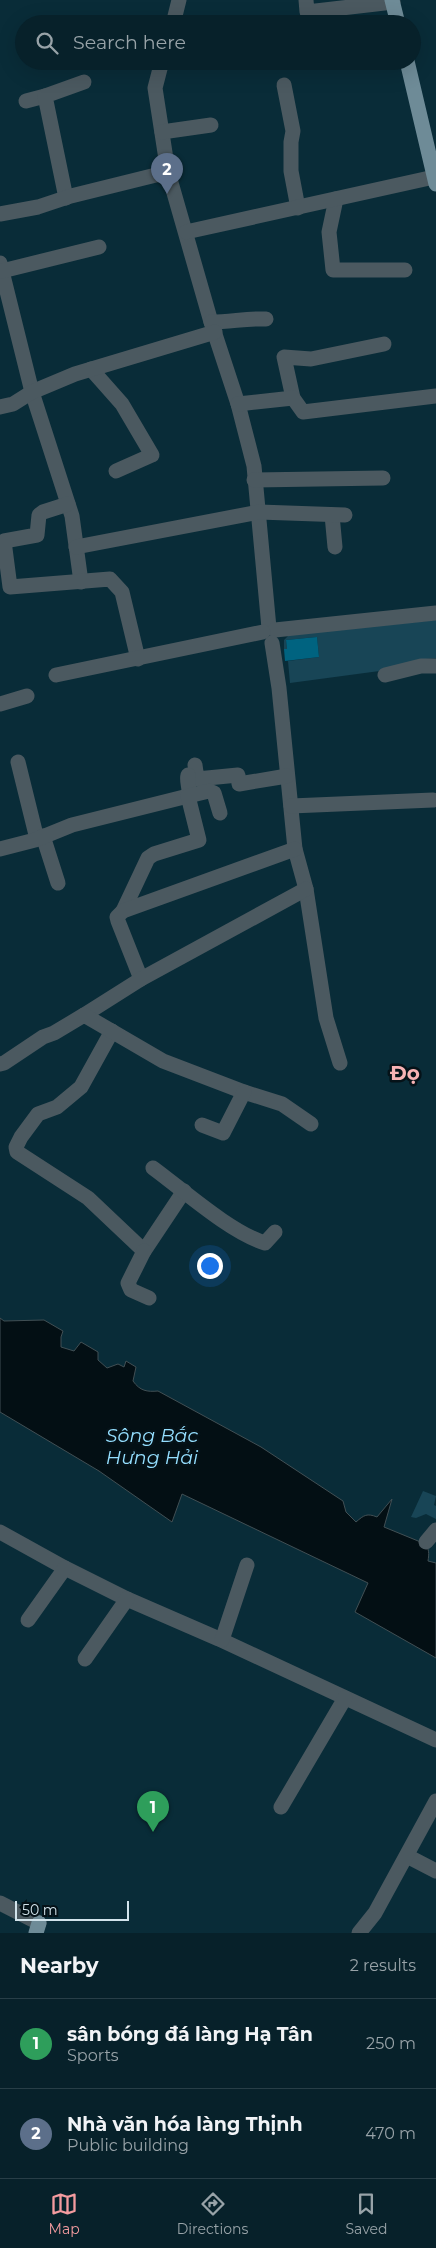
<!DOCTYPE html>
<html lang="en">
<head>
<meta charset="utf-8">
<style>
	:root { --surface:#07212a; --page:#152e36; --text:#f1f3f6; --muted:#98a3a8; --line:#283e47; --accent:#f49b9f }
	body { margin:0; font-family:Montserrat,sans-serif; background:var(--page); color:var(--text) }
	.scale { position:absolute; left:15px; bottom:12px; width:114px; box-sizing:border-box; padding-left:5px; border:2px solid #d1e3eb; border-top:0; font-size:14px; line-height:18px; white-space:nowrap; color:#d1e3eb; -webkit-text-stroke:4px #051218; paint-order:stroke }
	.you { position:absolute; left:209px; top:1265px; width:18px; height:18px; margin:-12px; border:4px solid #fff; border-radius:50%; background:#1a73e8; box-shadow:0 0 0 8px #1a73e833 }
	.badge { display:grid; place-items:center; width:32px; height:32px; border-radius:50%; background:var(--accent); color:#fff; font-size:16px; font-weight:700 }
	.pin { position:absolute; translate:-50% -41px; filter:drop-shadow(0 1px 2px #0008) }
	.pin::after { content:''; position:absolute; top:26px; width:18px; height:15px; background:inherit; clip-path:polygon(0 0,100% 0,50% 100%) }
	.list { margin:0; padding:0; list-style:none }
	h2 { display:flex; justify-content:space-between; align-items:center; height:65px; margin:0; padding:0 20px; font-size:21px }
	h2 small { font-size:16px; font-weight:400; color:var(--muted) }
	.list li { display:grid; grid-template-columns:32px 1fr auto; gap:15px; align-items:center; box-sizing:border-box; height:90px; padding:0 20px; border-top:1px solid var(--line) }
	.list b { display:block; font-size:19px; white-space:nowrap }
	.list p { margin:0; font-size:16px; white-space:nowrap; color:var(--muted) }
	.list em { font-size:16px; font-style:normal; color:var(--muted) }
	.icon { flex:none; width:28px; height:28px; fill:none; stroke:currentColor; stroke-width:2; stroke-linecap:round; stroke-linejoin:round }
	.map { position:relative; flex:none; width:436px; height:1933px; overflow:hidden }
	.search { position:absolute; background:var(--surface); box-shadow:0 5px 20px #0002; left:15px; right:15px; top:15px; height:55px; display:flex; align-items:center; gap:12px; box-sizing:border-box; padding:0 18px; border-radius:28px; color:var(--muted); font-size:19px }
	.sheet { height:245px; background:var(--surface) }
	nav { display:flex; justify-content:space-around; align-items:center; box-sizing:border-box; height:70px; border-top:1px solid var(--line); background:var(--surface); font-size:14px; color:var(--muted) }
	nav a { display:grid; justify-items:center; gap:2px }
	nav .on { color:var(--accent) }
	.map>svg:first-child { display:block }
	.green { fill:#184556 }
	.water { fill:#030f14; stroke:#414f54 }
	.building { fill:#006380 }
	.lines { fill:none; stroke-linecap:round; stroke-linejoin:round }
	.minor { stroke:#4b5960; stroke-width:15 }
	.major { stroke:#6e8b97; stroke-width:15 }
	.labels { text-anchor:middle; stroke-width:5; stroke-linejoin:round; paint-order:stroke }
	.water-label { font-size:19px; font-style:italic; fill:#95dfff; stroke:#051218 }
	.quarter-label { font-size:20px; font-weight:bold; fill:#f7b3b5; stroke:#051218 }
</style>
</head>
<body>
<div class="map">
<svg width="436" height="1933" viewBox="0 0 436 1933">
	<rect width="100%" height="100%" fill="#092c38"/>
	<g class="green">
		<path d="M436,620v38l-20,2 -29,10 -97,13 -2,-22 31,-4 -2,-20 -31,3 1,9h-3v-9l5,-5z"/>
		<path d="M423,1491l13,5 -2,9 2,1v13l-10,-5 -10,4 -5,-1z"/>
	</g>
	<path class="water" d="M0,1318l4,3 40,-1 19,11 -2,6v10l13,4 7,-9 17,10v8l9,8 11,-4 6,3 2,-6 10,6 -3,14c7,10 14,11 25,10l103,56 82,54 3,11 10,10c8,-7 11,-9 21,-5l15,-18 -8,28 39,16c7,5 6,11 5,18l8,2v95l-81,-46 13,-29 -186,-89 -10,28 -73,-51 -99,-59z"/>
	<path class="building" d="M317,637l2,20 -34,4 -1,-12h3l-1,-9z"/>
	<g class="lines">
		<g class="minor">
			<path d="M306,0l1,12 86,-10"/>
			<path d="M173,24l6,-24"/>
			<path d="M162,61l-7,27 13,84 43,150 27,82 16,62 15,162"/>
			<path d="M284,85l9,46 -2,11v29l7,37"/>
			<path d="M26,101l19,-5"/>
			<path d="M162,132l49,-7"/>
			<path d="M66,198l-21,-102 39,-14"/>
			<path d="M336,199l-7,33 4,38h72"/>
			<path d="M0,214l38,-7 33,-11 97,-24"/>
			<path d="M186,232l248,-55"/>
			<path d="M0,263l32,129 40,124 9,66"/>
			<path d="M2,271l97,-24"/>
			<path d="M211,322c20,0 36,-4 55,-3"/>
			<path d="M91,369l31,35 30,51 -36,16"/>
			<path d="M293,398l-9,-41 27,2 73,-15"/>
			<path d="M238,404l55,-6 10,14 133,-16"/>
			<path d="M0,407l13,-3 19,-12 43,-18 140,-42"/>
			<path d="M254,480l129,-2"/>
			<path d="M68,504l-25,8 -4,3 -2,20 -33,6 6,46 100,-8 12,13 16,67"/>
			<path d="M332,515l3,32"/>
			<path d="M76,547l183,-35 86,3"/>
			<path d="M275,630l161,-17"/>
			<path d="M272,643l7,45 16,161 11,40 20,129 14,45"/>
			<path d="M56,675l207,-43"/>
			<path d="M385,675l36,-9h15"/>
			<path d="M0,704l27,-8"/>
			<path d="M18,762l19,77"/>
			<path d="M195,765l2,14 41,-4 1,9 48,-8"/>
			<path d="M291,806l142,-6"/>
			<path d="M43,836l15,47"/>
			<path d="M0,849l35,-9 37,-15 116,-29c3,-7 -2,-14 0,-21"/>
			<path d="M123,911l25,-53 6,-4 45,-14 -11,-44 21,-5 5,2 6,20"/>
			<path d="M141,979l-23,-58 -1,-4 6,-6 172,-62"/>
			<path d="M84,1015l57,-36 165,-90"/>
			<path d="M112,1031l-31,56 -24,20 -19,7 -17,23 -5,10 1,5 71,46 56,53 40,-60"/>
			<path d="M0,1064l4,-1 39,-26 11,-4 30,-18 79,46 81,31 38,12 29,20"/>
			<path d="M202,1125l21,8 21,-41"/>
			<path d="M153,1168c30,22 78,65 112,75l10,-11"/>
			<path d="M144,1251l-16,32 3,7 18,8"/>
			<path d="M0,1532l65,36 62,31 92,40 217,101"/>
			<path d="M426,1542l10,-12"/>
			<path d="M28,1620l37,-52"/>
			<path d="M222,1640l25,-75"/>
			<path d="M85,1659l42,-60"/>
			<path d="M281,1807l64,-109"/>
			<path d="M407,1856l29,15"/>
			<path d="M0,1903l39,20"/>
			<path d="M359,1933l16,-20 61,-112"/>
		</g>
		<g class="major">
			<path d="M392,0l6,24"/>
			<path d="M407,61l29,123"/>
			<path d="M36,1933l3,-10"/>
		</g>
	</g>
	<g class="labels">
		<g class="water-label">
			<text x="152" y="1442">Sông Bắc<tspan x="152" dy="22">Hưng Hải</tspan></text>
		</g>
		<g class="quarter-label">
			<text x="405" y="1080">Đọ</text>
		</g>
	</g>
</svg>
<div class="scale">50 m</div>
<div class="you"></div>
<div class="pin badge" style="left:153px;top:1832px;background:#2e9e5b">1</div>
<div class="pin badge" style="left:167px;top:194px;background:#5c6f8a">2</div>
<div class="search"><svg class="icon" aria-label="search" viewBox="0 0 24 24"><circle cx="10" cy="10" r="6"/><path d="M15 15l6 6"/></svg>Search here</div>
</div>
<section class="sheet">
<h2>Nearby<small>2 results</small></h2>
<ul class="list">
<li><span class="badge" style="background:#2e9e5b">1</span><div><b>sân bóng đá làng Hạ Tân</b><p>Sports</p></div><em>250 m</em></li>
<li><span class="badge" style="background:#5c6f8a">2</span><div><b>Nhà văn hóa làng Thịnh</b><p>Public building</p></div><em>470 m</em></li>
</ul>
</section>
<nav>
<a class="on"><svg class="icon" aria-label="map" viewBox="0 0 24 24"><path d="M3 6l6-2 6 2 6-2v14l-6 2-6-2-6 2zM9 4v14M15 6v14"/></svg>Map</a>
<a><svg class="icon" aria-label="directions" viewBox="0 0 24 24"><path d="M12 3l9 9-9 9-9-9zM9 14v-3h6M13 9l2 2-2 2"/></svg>Directions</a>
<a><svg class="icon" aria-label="saved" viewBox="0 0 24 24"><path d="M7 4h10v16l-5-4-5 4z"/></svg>Saved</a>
</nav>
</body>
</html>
